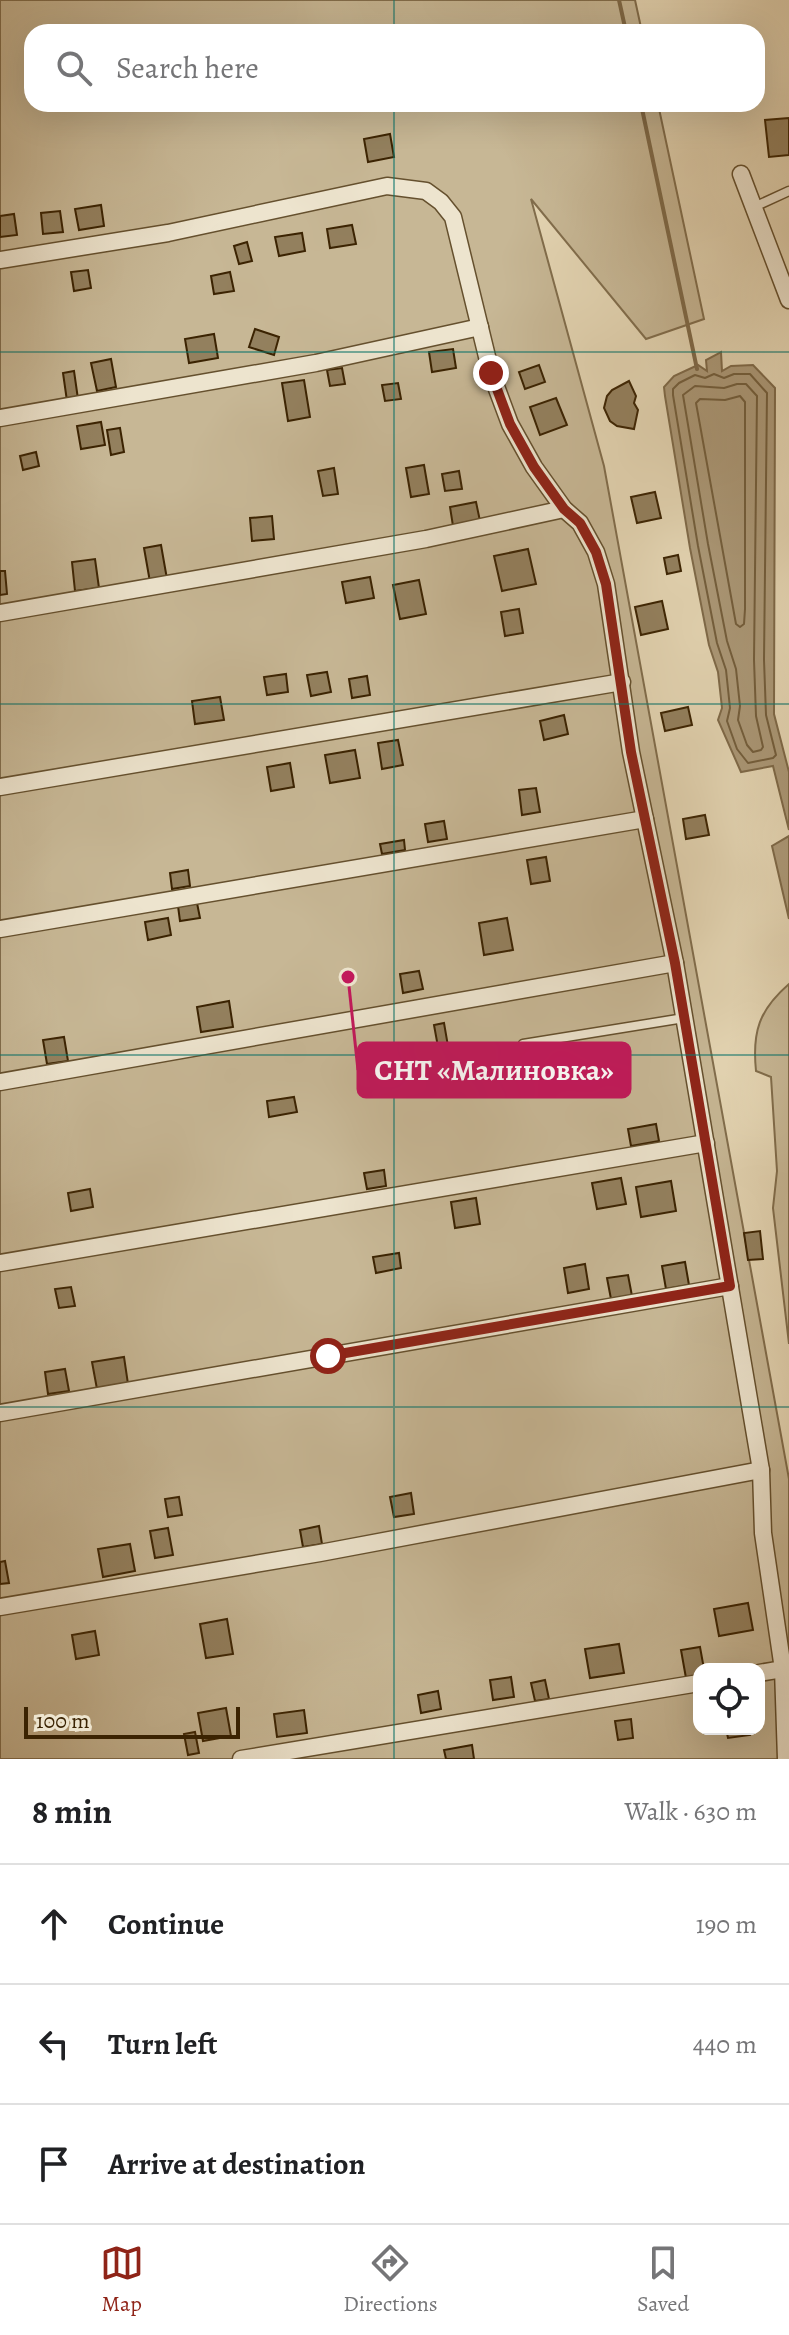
<!DOCTYPE html>
<html lang="en">
<head>
<meta charset="utf-8">
<style>
	:root { --surface:#fff; --page:#f2f2f2; --text:#202124; --muted:#757577; --line:#e0e0e0; --accent:#8f2418 }
	body { margin:0; font-family:Alegreya,serif; background:var(--page); color:var(--text) }
	.controls { position:absolute; right:24px; bottom:24px; display:grid; overflow:hidden; border-radius:16px; box-shadow:0 8px 32px #0002 }
	.controls button { width:72px; height:72px; display:grid; place-items:center; padding:0; border:0; border-bottom:2px solid var(--line); background:var(--surface); color:var(--text); font:40px sans-serif }
	.scale { position:absolute; left:24px; bottom:20px; width:216px; box-sizing:border-box; padding-left:8px; border:4px solid #3b2302; border-top:0; font-size:22px; line-height:28px; white-space:nowrap; color:#3b2302; -webkit-text-stroke:6px #ede4ce; paint-order:stroke }
	.stop { position:absolute; width:24px; height:24px; margin:-18px; border:6px solid #8f2418; border-radius:50%; background:#fff }
	.stop.end { background:#8f2418; border-color:#fff; box-shadow:0 2px 8px #0008 }
	.list { margin:0; padding:0; list-style:none }
	h2 { display:flex; justify-content:space-between; align-items:center; height:104px; margin:0; padding:0 32px; font-size:34px }
	h2 small { font-size:26px; font-weight:400; color:var(--muted) }
	.list li { display:grid; grid-template-columns:52px 1fr auto; gap:24px; align-items:center; box-sizing:border-box; height:120px; padding:0 32px; border-top:2px solid var(--line) }
	.list b { display:block; font-size:30px; white-space:nowrap }
	.list em { font-size:26px; font-style:normal; color:var(--muted) }
	.icon { flex:none; width:44px; height:44px; fill:none; stroke:currentColor; stroke-width:2; stroke-linecap:round; stroke-linejoin:round }
	.map { position:relative; flex:none; width:789px; height:1759px; overflow:hidden }
	.search { position:absolute; background:var(--surface); box-shadow:0 8px 32px #0002; left:24px; right:24px; top:24px; height:88px; display:flex; align-items:center; gap:20px; box-sizing:border-box; padding:0 28px; border-radius:24px; color:var(--muted); font-size:30px }
	.sheet { height:464px; background:var(--surface) }
	nav { display:flex; justify-content:space-around; align-items:center; box-sizing:border-box; height:112px; border-top:2px solid var(--line); background:var(--surface); font-size:22px; color:var(--muted) }
	nav a { display:grid; justify-items:center; gap:4px }
	nav .on { color:var(--accent) }
	.map>svg:first-child { display:block }
	.green { fill:#c7b795; stroke:#816d4c; stroke-width:2; fill-rule:evenodd }
	.water { fill:#ab9877; stroke:#7e6948; stroke-width:2 }
	.lines { fill:none; stroke-linecap:round; stroke-linejoin:round }
	.shore { stroke:#735e3c; stroke-width:2 }
	.stream { stroke:#7e6948; stroke-width:4 }
	.building { fill:#93805e; stroke:#3b2302; stroke-width:2 }
	.lane-casing { stroke:#65502e; stroke-width:11 }
	.street-casing { stroke:#65502e; stroke-width:19 }
	.lane { stroke:#ede4ce; stroke-width:8 }
	.street { stroke:#ede4ce; stroke-width:16 }
	.route { stroke:#8f2418; stroke-width:10 }
	.grid { fill:none; stroke:#0f766e; stroke-width:2; stroke-opacity:0.55 }
	.leader { fill:none; stroke:#c2185b; stroke-width:3 }
	.callout-dot { fill:#c2185b; stroke:#ede4ce; stroke-width:3 }
	.callout { fill:#c2185b; stroke:#c2185b; stroke-width:3 }
	.callout-label { font-size:30px; text-anchor:middle; font-weight:bold; fill:#fff }
</style>
</head>
<body>
<div class="map">
<svg width="789" height="1759" viewBox="0 0 789 1759">
	<rect width="100%" height="100%" fill="#e4d5b3"/>
	<filter id="stains"><feTurbulence type="fractalNoise" baseFrequency=".0025" numOctaves="4"/><feColorMatrix values="0 0 0 0 .2 0 0 0 0 .09 0 0 0 0 .02 0 0 0 .5 -.17"/></filter>
	<radialGradient id="worn" r=".72"><stop offset=".6" stop-color="#630" stop-opacity="0"/><stop offset="1" stop-color="#630" stop-opacity=".3"/></radialGradient>
	<g class="green">
		<path d="M0,0h635l7,32h-610v72h626l46,215 -58,20 -115,-140 73,267 185,1013v280h-789zM699,1669h60v60h-60z"/>
		<path d="M789,984v360l-16,-136 4,-37 -6,-94 -15,-6c-4,-39 3,-61 33,-87z"/>
	</g>
	<g class="water">
		<path d="M721,352l1,19 9,-5 22,-1 22,23 -1,326 15,58v58l-16,-64 -32,6 -23,-52 4,-12 -4,-36 -9,-27 -19,-97 -25,-152 -1,-9 10,-11 24,-11 9,6 -1,-11z"/>
		<path d="M789,836v83l-17,-73z"/>
	</g>
	<g class="lines">
		<g class="shore">
			<path d="M714,374l10,4 10,-4h16l17,19 -3,267 2,55 10,40 -3,3 -25,5 -11,-14 -10,-28 3,-13 -4,-38 -9,-27 -19,-97 -25,-151v-6l6,-6 16,-8 10,3z"/>
			<path d="M737,384h9l11,12 -3,264 2,56 7,31 -2,3 -8,2 -6,-7 -9,-25 2,-14 -4,-37 -9,-28 -19,-97 -25,-149 12,-9 29,2z"/>
			<path d="M740,396l5,6v207l-1,15 -4,3 -4,-3 -40,-221 4,-4 25,1z"/>
		</g>
		<g class="stream">
			<path d="M619,0l7,32"/>
			<path d="M641,104l56,265"/>
		</g>
	</g>
	<g class="building">
		<path d="M789,118v37l-20,2 -4,-37z"/>
		<path d="M390,134l4,23 -26,5 -4,-23z"/>
		<path d="M101,205l3,21 -25,4 -4,-21z"/>
		<path d="M60,211l3,21 -20,2 -2,-21z"/>
		<path d="M14,214l3,21 -17,2v-21z"/>
		<path d="M352,225l4,19 -26,4 -3,-19z"/>
		<path d="M302,233l3,18 -26,5 -4,-19z"/>
		<path d="M247,242l5,19 -13,3 -5,-18z"/>
		<path d="M88,270l3,18 -17,3 -3,-19z"/>
		<path d="M230,272l4,19 -20,3 -3,-18z"/>
		<path d="M255,329l24,8 -5,18 -25,-8z"/>
		<path d="M214,334l4,24 -29,5 -4,-24z"/>
		<path d="M453,349l3,19 -24,4 -3,-20z"/>
		<path d="M111,359l5,28 -19,4 -6,-28z"/>
		<path d="M539,365l6,17 -20,7 -6,-17z"/>
		<path d="M342,368l3,16 -15,2 -3,-16z"/>
		<path d="M74,371l4,28 -11,2 -4,-28z"/>
		<path d="M304,380l6,37 -22,4 -6,-38z"/>
		<path d="M629,381l7,15 -2,7 4,7 -4,19 -17,-3 -7,-5 -6,-13 3,-12 5,-6z"/>
		<path d="M398,383l3,16 -16,2 -3,-16z"/>
		<path d="M556,398l11,27 -27,10 -10,-28z"/>
		<path d="M101,422l4,23 -24,4 -4,-23z"/>
		<path d="M120,428l4,24 -13,3 -4,-25z"/>
		<path d="M36,452l3,14 -16,4 -3,-14z"/>
		<path d="M424,465l5,29 -18,3 -5,-29z"/>
		<path d="M334,468l4,26 -15,2 -5,-25z"/>
		<path d="M459,471l3,18 -17,2 -3,-17z"/>
		<path d="M655,492l6,26 -24,5 -6,-26z"/>
		<path d="M476,502l4,19 -27,5 -3,-19z"/>
		<path d="M272,516l2,23 -22,2 -2,-23z"/>
		<path d="M161,545l6,34 -17,3 -6,-34z"/>
		<path d="M528,549l8,35 -34,7 -8,-35z"/>
		<path d="M678,555l3,16 -14,3 -3,-16z"/>
		<path d="M95,559l4,29 -24,3 -3,-29z"/>
		<path d="M0,571h5l2,23 -7,1z"/>
		<path d="M370,577l4,21 -28,5 -4,-21z"/>
		<path d="M419,580l7,34 -26,5 -7,-34z"/>
		<path d="M662,601l6,28 -27,6 -6,-28z"/>
		<path d="M519,609l4,24 -18,3 -4,-24z"/>
		<path d="M327,672l4,20 -20,4 -4,-21z"/>
		<path d="M286,674l2,18 -21,3 -3,-18z"/>
		<path d="M367,676l3,19 -18,3 -3,-19z"/>
		<path d="M220,697l4,23 -29,4 -3,-23z"/>
		<path d="M688,707l4,18 -27,6 -4,-18z"/>
		<path d="M564,715l4,19 -24,6 -4,-19z"/>
		<path d="M398,740l5,25 -21,4 -4,-26z"/>
		<path d="M355,750l5,28 -30,5 -5,-28z"/>
		<path d="M290,763l4,24 -23,4 -4,-24z"/>
		<path d="M536,788l4,24 -18,3 -3,-25z"/>
		<path d="M705,815l4,20 -23,4 -3,-20z"/>
		<path d="M444,821l3,18 -19,3 -3,-18z"/>
		<path d="M404,840l1,10 -23,4 -2,-10z"/>
		<path d="M546,857l4,24 -19,3 -4,-24z"/>
		<path d="M188,870l2,16 -18,3 -2,-16z"/>
		<path d="M197,903l3,15 -20,3 -2,-15z"/>
		<path d="M168,918l3,17 -23,5 -3,-18z"/>
		<path d="M507,918l6,32 -29,5 -5,-32z"/>
		<path d="M419,971l4,18 -20,4 -3,-19z"/>
		<path d="M229,1001l4,26 -32,5 -4,-25z"/>
		<path d="M444,1023l4,23 -10,1 -4,-22z"/>
		<path d="M64,1037l4,24 -21,3 -4,-24z"/>
		<path d="M294,1097l3,15 -28,5 -2,-16z"/>
		<path d="M656,1124l3,17 -28,5 -3,-17z"/>
		<path d="M384,1170l2,16 -19,3 -3,-16z"/>
		<path d="M621,1178l5,26 -29,5 -5,-26z"/>
		<path d="M671,1181l5,30 -35,6 -5,-30z"/>
		<path d="M90,1189l3,18 -22,4 -3,-18z"/>
		<path d="M476,1198l4,26 -25,4 -4,-26z"/>
		<path d="M760,1231l3,28 -15,1 -4,-27z"/>
		<path d="M399,1253l2,15 -25,5 -3,-16z"/>
		<path d="M685,1262l4,23 -23,4 -4,-23z"/>
		<path d="M585,1264l4,25 -21,4 -4,-25z"/>
		<path d="M628,1275l4,21 -21,3 -4,-21z"/>
		<path d="M71,1287l4,19 -16,2 -4,-19z"/>
		<path d="M124,1357l4,27 -31,5 -5,-27z"/>
		<path d="M65,1369l4,22 -21,3 -3,-22z"/>
		<path d="M411,1493l3,21 -20,3 -4,-20z"/>
		<path d="M179,1497l3,18 -14,2 -3,-18z"/>
		<path d="M319,1526l3,18 -19,3 -3,-17z"/>
		<path d="M168,1528l5,27 -18,3 -5,-27z"/>
		<path d="M130,1544l5,27 -32,6 -5,-28z"/>
		<path d="M5,1561l4,22 -9,1v-22z"/>
		<path d="M748,1603l5,27 -34,6 -5,-27z"/>
		<path d="M227,1619l6,35 -27,4 -6,-34z"/>
		<path d="M95,1631l4,24 -23,4 -4,-24z"/>
		<path d="M619,1644l5,29 -34,5 -5,-29z"/>
		<path d="M700,1647l4,22h-5v7l-13,2 -5,-28z"/>
		<path d="M511,1677l3,20 -21,3 -3,-20z"/>
		<path d="M545,1680l4,19 -14,2 -4,-18z"/>
		<path d="M438,1691l3,18 -20,4 -3,-18z"/>
		<path d="M226,1708l5,28 -28,5 -5,-28z"/>
		<path d="M304,1710l3,23 -30,4 -3,-23z"/>
		<path d="M631,1719l2,19 -15,2 -3,-19z"/>
		<path d="M726,1729h23l1,6 -22,3z"/>
		<path d="M195,1732l4,21 -11,2 -4,-21z"/>
		<path d="M472,1745l2,14h-28l-2,-9z"/>
	</g>
	<g class="lines">
		<g class="lane-casing">
			<g id="lane">
				<path d="M754,207l35,-16"/>
				<path d="M523,1044l161,-26"/>
			</g>
		</g>
		<g class="street-casing">
			<g id="street">
				<path d="M741,174l48,126"/>
				<path d="M0,260l168,-27 219,-47 39,5 15,11 12,15 38,156 19,51 24,43 30,42 16,14 16,29 10,32 25,168 44,211 86,507 2,63 20,136 3,90"/>
				<path d="M0,418l316,-55 164,-36"/>
				<path d="M0,613l426,-74 138,-30"/>
				<path d="M0,787l622,-105"/>
				<path d="M0,929l645,-110"/>
				<path d="M0,1082l675,-119"/>
				<path d="M0,1263l706,-120"/>
				<path d="M0,1413l730,-127"/>
				<path d="M0,1607l320,-54 441,-83"/>
				<path d="M759,1673l24,-4"/>
				<path d="M241,1759l458,-76"/>
			</g>
		</g>
		<use href="#lane" class="lane"/>
		<use href="#street" class="street"/>
	</g>
	<g class="lines">
		<path class="route" d="M328,1356l402,-70 -55,-323 -44,-211 -25,-168 -10,-32 -16,-29 -16,-14 -30,-42 -24,-43 -19,-51"/>
	</g>
	<path class="grid" d="M394,0v32M394,104v1655M0,352h789M0,704h789M0,1055h789M0,1407h789"/>
	<path class="leader" d="M348 977L358 1070"/>
	<circle class="callout-dot" cx="348" cy="977" r="8"/>
	<rect class="callout" x="358" y="1043" width="272" height="54" rx="8"/>
	<g class="callout-label">
		<text x="494" y="1080">СНТ «Малиновка»</text>
	</g>
	<rect width="100%" height="100%" filter="url(#stains)"/>
	<rect width="100%" height="100%" fill="url(#worn)"/>
</svg>
<div class="controls">
<button><svg class="icon" aria-label="locate" viewBox="0 0 24 24"><circle cx="12" cy="12" r="6"/><path d="M12 2v4M12 18v4M2 12h4M18 12h4"/></svg></button>
</div>
<div class="scale">100 m</div>
<div class="stop" style="left:328px;top:1356px"></div>
<div class="stop end" style="left:491px;top:373px"></div>
<div class="search"><svg class="icon" aria-label="search" viewBox="0 0 24 24"><circle cx="10" cy="10" r="6"/><path d="M15 15l6 6"/></svg>Search here</div>
</div>
<section class="sheet">
<h2>8 min<small>Walk · 630 m</small></h2>
<ul class="list">
<li><svg class="icon" aria-label="ahead" viewBox="0 0 24 24"><path d="M12 20V5M6 11l6-6 6 6"/></svg><div><b>Continue</b></div><em>190 m</em></li>
<li><svg class="icon" aria-label="left" viewBox="0 0 24 24"><path d="M17 20v-9H6M10 6l-5 5 5 5"/></svg><div><b>Turn left</b></div><em>440 m</em></li>
<li><svg class="icon" aria-label="arrive" viewBox="0 0 24 24"><path d="M6 21V4h12l-3 4 3 4H6"/></svg><div><b>Arrive at destination</b></div></li>
</ul>
</section>
<nav>
<a class="on"><svg class="icon" aria-label="map" viewBox="0 0 24 24"><path d="M3 6l6-2 6 2 6-2v14l-6 2-6-2-6 2zM9 4v14M15 6v14"/></svg>Map</a>
<a><svg class="icon" aria-label="directions" viewBox="0 0 24 24"><path d="M12 3l9 9-9 9-9-9zM9 14v-3h6M13 9l2 2-2 2"/></svg>Directions</a>
<a><svg class="icon" aria-label="saved" viewBox="0 0 24 24"><path d="M7 4h10v16l-5-4-5 4z"/></svg>Saved</a>
</nav>
</body>
</html>
